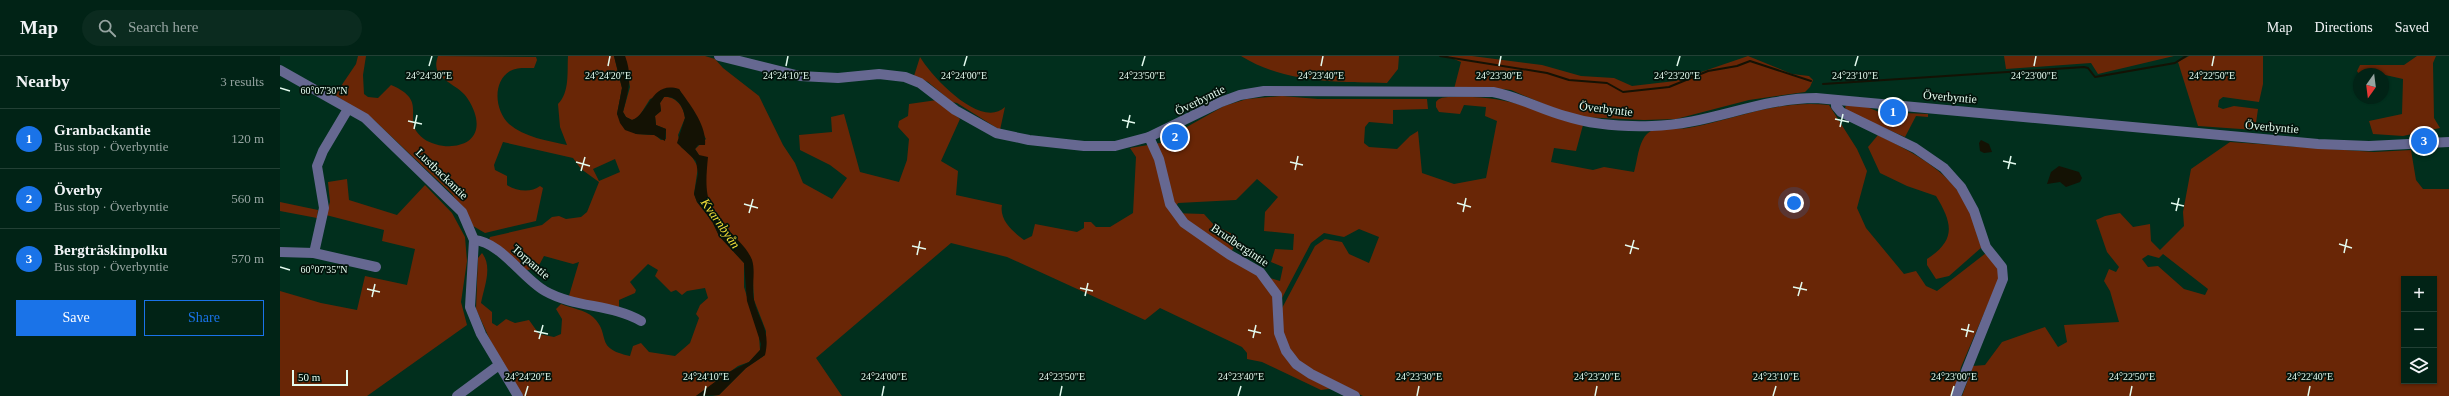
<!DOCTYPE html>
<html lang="en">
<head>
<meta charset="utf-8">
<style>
	:root { --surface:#012316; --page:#0b2b1f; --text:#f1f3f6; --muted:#96a4a1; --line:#234035; --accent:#1a73e8 }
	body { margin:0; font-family:Georgia,serif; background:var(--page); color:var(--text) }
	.controls { position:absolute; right:12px; bottom:12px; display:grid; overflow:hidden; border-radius:0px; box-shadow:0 1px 3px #0004 }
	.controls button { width:36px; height:36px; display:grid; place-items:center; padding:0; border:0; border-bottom:1px solid var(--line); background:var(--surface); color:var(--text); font:20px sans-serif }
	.compass { position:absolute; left:2073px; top:12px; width:36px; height:36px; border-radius:50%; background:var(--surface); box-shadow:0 1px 3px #0004; rotate:194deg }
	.scale { position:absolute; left:12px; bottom:10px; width:56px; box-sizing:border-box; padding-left:4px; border:2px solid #e4fbef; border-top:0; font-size:11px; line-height:14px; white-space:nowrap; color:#e4fbef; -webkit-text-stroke:3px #03130b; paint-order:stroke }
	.you { position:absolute; left:1514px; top:147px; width:14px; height:14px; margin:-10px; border:3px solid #fff; border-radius:50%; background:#1a73e8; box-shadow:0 0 0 6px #1a73e833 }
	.badge { display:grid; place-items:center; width:26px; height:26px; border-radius:50%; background:var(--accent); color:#fff; font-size:13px; font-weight:700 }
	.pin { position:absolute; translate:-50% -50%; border:2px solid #fff; box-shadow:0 1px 4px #0006 }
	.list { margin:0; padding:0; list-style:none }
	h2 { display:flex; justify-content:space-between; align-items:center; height:52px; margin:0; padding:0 16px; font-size:17px }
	h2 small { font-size:13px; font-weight:400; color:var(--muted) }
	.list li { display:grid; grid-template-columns:26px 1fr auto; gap:12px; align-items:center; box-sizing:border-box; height:60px; padding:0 16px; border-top:1px solid var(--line) }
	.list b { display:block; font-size:15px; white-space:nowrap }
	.list p { margin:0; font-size:13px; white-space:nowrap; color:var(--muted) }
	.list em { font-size:13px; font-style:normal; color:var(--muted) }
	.actions { display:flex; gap:8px; padding:12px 16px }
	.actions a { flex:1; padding:9px 0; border:1px solid var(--accent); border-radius:0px; text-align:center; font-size:14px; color:var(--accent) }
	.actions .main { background:var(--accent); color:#fff }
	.icon { flex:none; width:22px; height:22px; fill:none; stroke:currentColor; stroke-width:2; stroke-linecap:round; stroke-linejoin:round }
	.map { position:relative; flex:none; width:2169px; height:340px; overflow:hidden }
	header { display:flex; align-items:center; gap:24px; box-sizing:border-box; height:56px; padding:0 20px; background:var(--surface); border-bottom:1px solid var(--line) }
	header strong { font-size:19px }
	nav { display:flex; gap:22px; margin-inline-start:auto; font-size:14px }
	.search { width:280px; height:36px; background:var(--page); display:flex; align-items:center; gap:10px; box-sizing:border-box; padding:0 14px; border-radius:22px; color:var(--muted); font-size:15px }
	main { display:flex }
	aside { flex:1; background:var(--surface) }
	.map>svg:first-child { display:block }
	.green { fill:#692606; fill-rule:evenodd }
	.water { fill:#141204 }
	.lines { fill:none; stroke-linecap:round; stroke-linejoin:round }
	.stream { stroke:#141204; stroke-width:2 }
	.minor { stroke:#666891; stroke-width:10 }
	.ticks { fill:none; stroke:#e4fbef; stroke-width:1.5 }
	.labels { text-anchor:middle; stroke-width:3.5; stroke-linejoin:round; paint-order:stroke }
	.street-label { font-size:12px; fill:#e4fbef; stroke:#03130b }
	.water-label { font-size:13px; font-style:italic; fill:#f4e038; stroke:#03130b }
	.ticks-label { font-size:10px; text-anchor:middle; fill:#e4fbef; stroke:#03130b; stroke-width:3.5; stroke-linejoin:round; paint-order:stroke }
</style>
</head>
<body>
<header>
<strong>Map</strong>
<div class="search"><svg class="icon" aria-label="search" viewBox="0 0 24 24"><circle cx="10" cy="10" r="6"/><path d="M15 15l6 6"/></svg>Search here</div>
<nav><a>Map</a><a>Directions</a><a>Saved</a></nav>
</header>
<main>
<aside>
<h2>Nearby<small>3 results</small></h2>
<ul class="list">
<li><span class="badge">1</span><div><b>Granbackantie</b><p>Bus stop · Överbyntie</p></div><em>120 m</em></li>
<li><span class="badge">2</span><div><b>Överby</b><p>Bus stop · Överbyntie</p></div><em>560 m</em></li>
<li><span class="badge">3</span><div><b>Bergträskinpolku</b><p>Bus stop · Överbyntie</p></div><em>570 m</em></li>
</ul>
<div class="actions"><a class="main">Save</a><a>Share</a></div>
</aside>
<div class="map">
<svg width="2169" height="340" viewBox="0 0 2169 340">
	<rect width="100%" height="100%" fill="#012f1d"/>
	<g class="green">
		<path d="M78,0h8l-3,19 1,19 4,3 10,1 13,-13c41,17 7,35 33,54 19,13 58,10 52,-21 -1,-7 -7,-19 -12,-24 -13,-13 -34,-16 -26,-38l98,1 1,3 -3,8c-8,0 -17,-1 -24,3 -18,11 -15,40 -1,53 15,13 39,17 58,21l-7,-18 -2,-23c12,-12 9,-32 10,-48h46l8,32 -5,26 19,20 19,1 6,5 5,-1v-10l-10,-4 -1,-9 6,-5 -1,-8 4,-6c12,-1 20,10 21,21l-7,17 3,12 10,8 7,12 -4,27 3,8 15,19 7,15 25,27v24l15,49 1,14 -11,12 -11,4 -42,30h-175l-30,-54 -15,-33 2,-51 4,-5c11,14 2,34 -1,50l11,9v11l5,3 9,-7 9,4 14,-3 10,14 15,3 7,-3 1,-15 -6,-10 5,-5c10,4 24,6 32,13 19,18 0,31 37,39l3,-10 8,-3 8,9 26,4 15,-13 9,-25 -3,-4 4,-9 8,-7 -3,-10 -18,3 -5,4 -6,-5 -5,2 -16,-16 3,-6 -10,-6 -18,18 6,8 -1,3 -16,7v9l-51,-10 11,-37 -6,2 -29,-8 -7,13 -12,1 -36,-30 1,-3 52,-12 10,-8 7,-1 7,3 15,-2 6,-5 12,-30 -18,-13 -8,-11 -70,-16 -9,23 1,5 12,6v9c9,6 24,8 33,1l3,2 -7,33 -51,12 -12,-7 -21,-32 -78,-74 -39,-25 21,-31zM335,103l5,13 -21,9 -6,-12z"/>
		<path d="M345,0h80l10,3 8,9 36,28 24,49 12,18 8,20 29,16 15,-21 -17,-13 -30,-15 -1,-15 33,-3 -1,-15 13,-3 16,58 39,10 8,-22 2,-21 -11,-12 1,-6 9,-5 1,-12 28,-4 23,19 -19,42 17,10 -2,24 46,10c-3,15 11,27 22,35l8,-4 3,-12 42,8 7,-4v-6h7l5,5h14l23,-14 3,-56 -6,-9 30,-5 19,-8 6,-7 39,-22 23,-7 35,-3 36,3h109l1,10 -35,1v14l-24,-2 -4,5 -1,16 5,4 28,2 13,-13 8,-5 4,42 32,11 32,-6 11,-57 -12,-5 1,-9 -22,-2 -4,9 -21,-2 -3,-5v-5c4,-6 13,-5 19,-5 49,-2 82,13 128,28l-7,26 -22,-3 -3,14 42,8 11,-3 30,5c4,-12 4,-34 17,-41 10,-5 26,-1 37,-3 47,-9 91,-29 141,-23l28,44 10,22 -10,37 9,20 38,46 12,-3 10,15 11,5 49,-38 13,16 1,7 -39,91 -8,29h-590l-20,-9 -22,3 -59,-28 -15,-3v-6l-5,-6 -82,-39 -15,12 -138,-63 -56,-14 -135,115 26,38h-130l7,-1 27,-27 19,-13 1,-24 -12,-31 -2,-40 -17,-23 -12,-12 -17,-29 -7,-41 -4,-6 11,-10 -27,-50 -29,10 -12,19 -6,2 -6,-3 -3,-5 7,-25zM977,123l21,18 -13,15 -1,19 30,3 -1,16 -18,-1 -4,13 12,5 -3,14 -10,-3 11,22 30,-57 13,-10 20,4 15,-8 20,8 -10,26 -20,-9 -7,-12 -17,-3 -10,7 -35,66c-17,-35 -17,-36 -51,-54l9,-21 -24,-12 -10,-11 -32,-1 6,-10 58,-3z"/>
		<path d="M961,0h158l-1,13 -11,14c-49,-1 -103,0 -146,-27z"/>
		<path d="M1167,0h25l70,9 39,11 33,2 18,8 43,-5 73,-25 44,18 17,2 4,4 -3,7 -5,5 -56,8 -73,19 -32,1 -62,-3 -22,-6 -49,-21 -27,-3 -30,2 7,-27z"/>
		<path d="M1724,0h170l-76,18 -7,-11 -85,6z"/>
		<path d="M1909,0h74v28l-4,18 -36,-5 -4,3 -1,7 5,2 11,-3 24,3 -3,21 -57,-4 -20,-64z"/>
		<path d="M2137,0h19l-3,7 1,55 6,10 -37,8 -30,-2 -4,-13 33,-7 1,-35 -31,-7 -13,2 -2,-3 3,-6h44z"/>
		<path d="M640,1c12,20 61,73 85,50l-5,23 -43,-27 -5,-1 -24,-20 -14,-6z"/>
		<path d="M1567,49l20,2 12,5 49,2v3l-12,-1 -11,21 -58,-25 -2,-5z"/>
		<path d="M1598,79c38,19 74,37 93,77 6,12 3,21 11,35l-33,29 -13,3 -9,-14v-6c29,-19 26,-35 9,-63l-29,-10 -27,-13 -12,-26z"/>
		<path d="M1950,86l144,10 37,-2 5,30 7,9h26v207h-487l11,-30 12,-1 17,-23 43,-15 13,20 9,-5 -3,-17 55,-3 -9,-31 -6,-10 5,-12 7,3 3,-5 -12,-15 -11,-32 9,-4 15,-3 13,14 17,-3 1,17 9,9 24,-24 -1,-14 8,-43zM1883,198l45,35 -3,6 -21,-6 -26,-23 -10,1 -6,-8 6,-4 11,3zM2124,223h30v102h-30z"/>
		<path d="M67,123l2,21 48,15 28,-30 27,28 13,24 2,24 -6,41 6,23 -100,71h-87v-105l41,12 36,7 8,-34 42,9 8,-36 -33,-8 2,-11 -58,-15 4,-13 -2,-20z"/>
		<path d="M0,146l38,8 -1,8 -37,-7z"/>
	</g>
	<g class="water">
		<path d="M334,0h11c8,20 3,36 -2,56l3,5 6,3c18,-7 19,-40 47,-31 11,16 28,36 26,56h-7l-3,4 4,6 9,2c-3,30 -4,49 19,72 8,8 21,20 25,31 4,12 -1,28 2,40 5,22 17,30 11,55l-19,13 -27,27 -23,1 31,-23 22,-11 11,-12 1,-6 -14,-43 -3,-38 -25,-27 -7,-15 -15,-19 -3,-8 4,-20 -2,-13 -19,-18 8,-25c-1,-11 -9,-23 -21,-21l-4,6 1,8 -6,5 1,9 10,4 -1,12 -11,-6 -18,-1 -11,-4 -5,-7 -3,-9 5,-26z"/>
		<path d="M1701,84l8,4 3,8 -8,1 -4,-2 -1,-8z"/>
		<path d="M1779,110l20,6 3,6 -2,4 -14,5 -6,-5 -13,2 4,-12z"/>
	</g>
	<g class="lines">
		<g class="stream">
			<path d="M1160,0l107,17 22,7 38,3 16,9 46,-5 39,-16 29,-5 13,-5 61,20"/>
			<path d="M1543,28l261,-17 4,1 7,9 80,-14 11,-7"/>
		</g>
		<g class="minor">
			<path d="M439,0l81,20 38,2 41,-4 26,3 15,6 35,27 41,23 33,7 55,6h31l34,-9 72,-35 19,-7 24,-4 229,1c26,5 47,17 72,24 28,9 58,11 87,10 56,-1 107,-28 164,-28l502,46 51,2 80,-4"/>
			<path d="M0,14l85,48 97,94 12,28 -4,67 11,27 37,62"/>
			<path d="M1556,44v6l5,6 74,36 29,20 17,19 13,24 12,36 16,20 1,12 -47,117"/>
			<path d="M869,81l10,22 11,45 14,19 46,32 30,17 17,23 2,38 7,18 10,13 15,10 44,22"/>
			<path d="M194,184c27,2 48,38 71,51 30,17 67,13 96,30"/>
			<path d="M0,196l34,1 62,14"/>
			<path d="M34,197l10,-45 -7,-42 6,-15 25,-42"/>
			<path d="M177,340l42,-31"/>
		</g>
	</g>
	<path class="ticks" d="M149,10l3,-10M328,10l2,-10M506,10l2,-10M684,10l3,-10M862,10l3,-10M1041,10l2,-10M1219,10l2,-10M1397,10l3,-10M1575,10l3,-10M1754,10l2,-10M1932,10l2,-10M0,32l10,3M1555,63l14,3M842,64l13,3M128,65l14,3M1560,71l3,-13M847,72l3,-13M134,73l3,-14M1723,105l13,3M296,106l14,4M1010,106l13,3M1728,113l3,-13M1015,114l3,-14M301,115l4,-14M1177,147l14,4M1891,147l13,3M464,148l14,4M1896,155l3,-13M1183,156l3,-14M469,157l4,-14M2059,188l13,4M1345,189l14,4M632,190l14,3M2064,197l3,-14M1350,198l4,-14M637,199l3,-14M0,211l10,3M1513,231l14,3M800,232l13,3M87,233l13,3M805,240l3,-13M1518,240l4,-14M92,241l3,-13M1681,273l13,3M968,274l13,3M254,275l14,3M1686,281l3,-13M973,282l3,-13M259,283l4,-14M245,340l3,-10M424,340l2,-10M602,340l2,-10M780,340l2,-10M958,340l3,-10M1137,340l2,-10M1315,340l2,-10M1493,340l3,-10M1671,340l3,-10M1850,340l2,-10M2028,340l2,-10"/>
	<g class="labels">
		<g class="street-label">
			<text transform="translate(1670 41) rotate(5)" y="4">Överbyntie</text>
			<text transform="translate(920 44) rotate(-26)" y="4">Överbyntie</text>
			<text transform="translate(1326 53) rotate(7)" y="4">Överbyntie</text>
			<text transform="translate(1992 71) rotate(5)" y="4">Överbyntie</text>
			<text transform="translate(162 118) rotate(44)" y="4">Lustbackantie</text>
			<text transform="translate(960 189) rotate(34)" y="4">Brudbergintie</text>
			<text transform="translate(251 206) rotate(41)" y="4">Torpantie</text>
		</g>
		<g class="water-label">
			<text transform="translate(441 167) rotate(55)" y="5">Kvarnbyån</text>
		</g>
	</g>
	<g class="ticks-label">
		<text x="1219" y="23">24°23'30"E</text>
		<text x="1754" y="23">24°23'00"E</text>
		<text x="149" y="23">24°24'30"E</text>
		<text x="328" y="23">24°24'20"E</text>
		<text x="506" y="23">24°24'10"E</text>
		<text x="684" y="23">24°24'00"E</text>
		<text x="862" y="23">24°23'50"E</text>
		<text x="1041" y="23">24°23'40"E</text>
		<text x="1397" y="23">24°23'20"E</text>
		<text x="1575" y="23">24°23'10"E</text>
		<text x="1932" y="23">24°22'50"E</text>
		<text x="44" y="38">60°07'30"N</text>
		<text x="44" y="217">60°07'35"N</text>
		<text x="248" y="324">24°24'20"E</text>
		<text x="426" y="324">24°24'10"E</text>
		<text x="604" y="324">24°24'00"E</text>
		<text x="782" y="324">24°23'50"E</text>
		<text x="961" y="324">24°23'40"E</text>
		<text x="1139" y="324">24°23'30"E</text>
		<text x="1317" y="324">24°23'20"E</text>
		<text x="1496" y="324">24°23'10"E</text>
		<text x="1674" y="324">24°23'00"E</text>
		<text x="1852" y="324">24°22'50"E</text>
		<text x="2030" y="324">24°22'40"E</text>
	</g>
</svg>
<div class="controls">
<button>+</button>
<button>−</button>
<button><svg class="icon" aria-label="layers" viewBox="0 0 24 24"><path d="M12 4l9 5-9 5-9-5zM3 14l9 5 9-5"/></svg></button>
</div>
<svg class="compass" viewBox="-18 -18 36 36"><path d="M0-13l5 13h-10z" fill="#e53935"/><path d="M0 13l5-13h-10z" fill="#96a4a1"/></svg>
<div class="scale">50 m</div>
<div class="you"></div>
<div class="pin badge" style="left:1613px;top:56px">1</div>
<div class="pin badge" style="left:895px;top:81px">2</div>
<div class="pin badge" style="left:2144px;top:85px">3</div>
</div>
</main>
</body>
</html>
